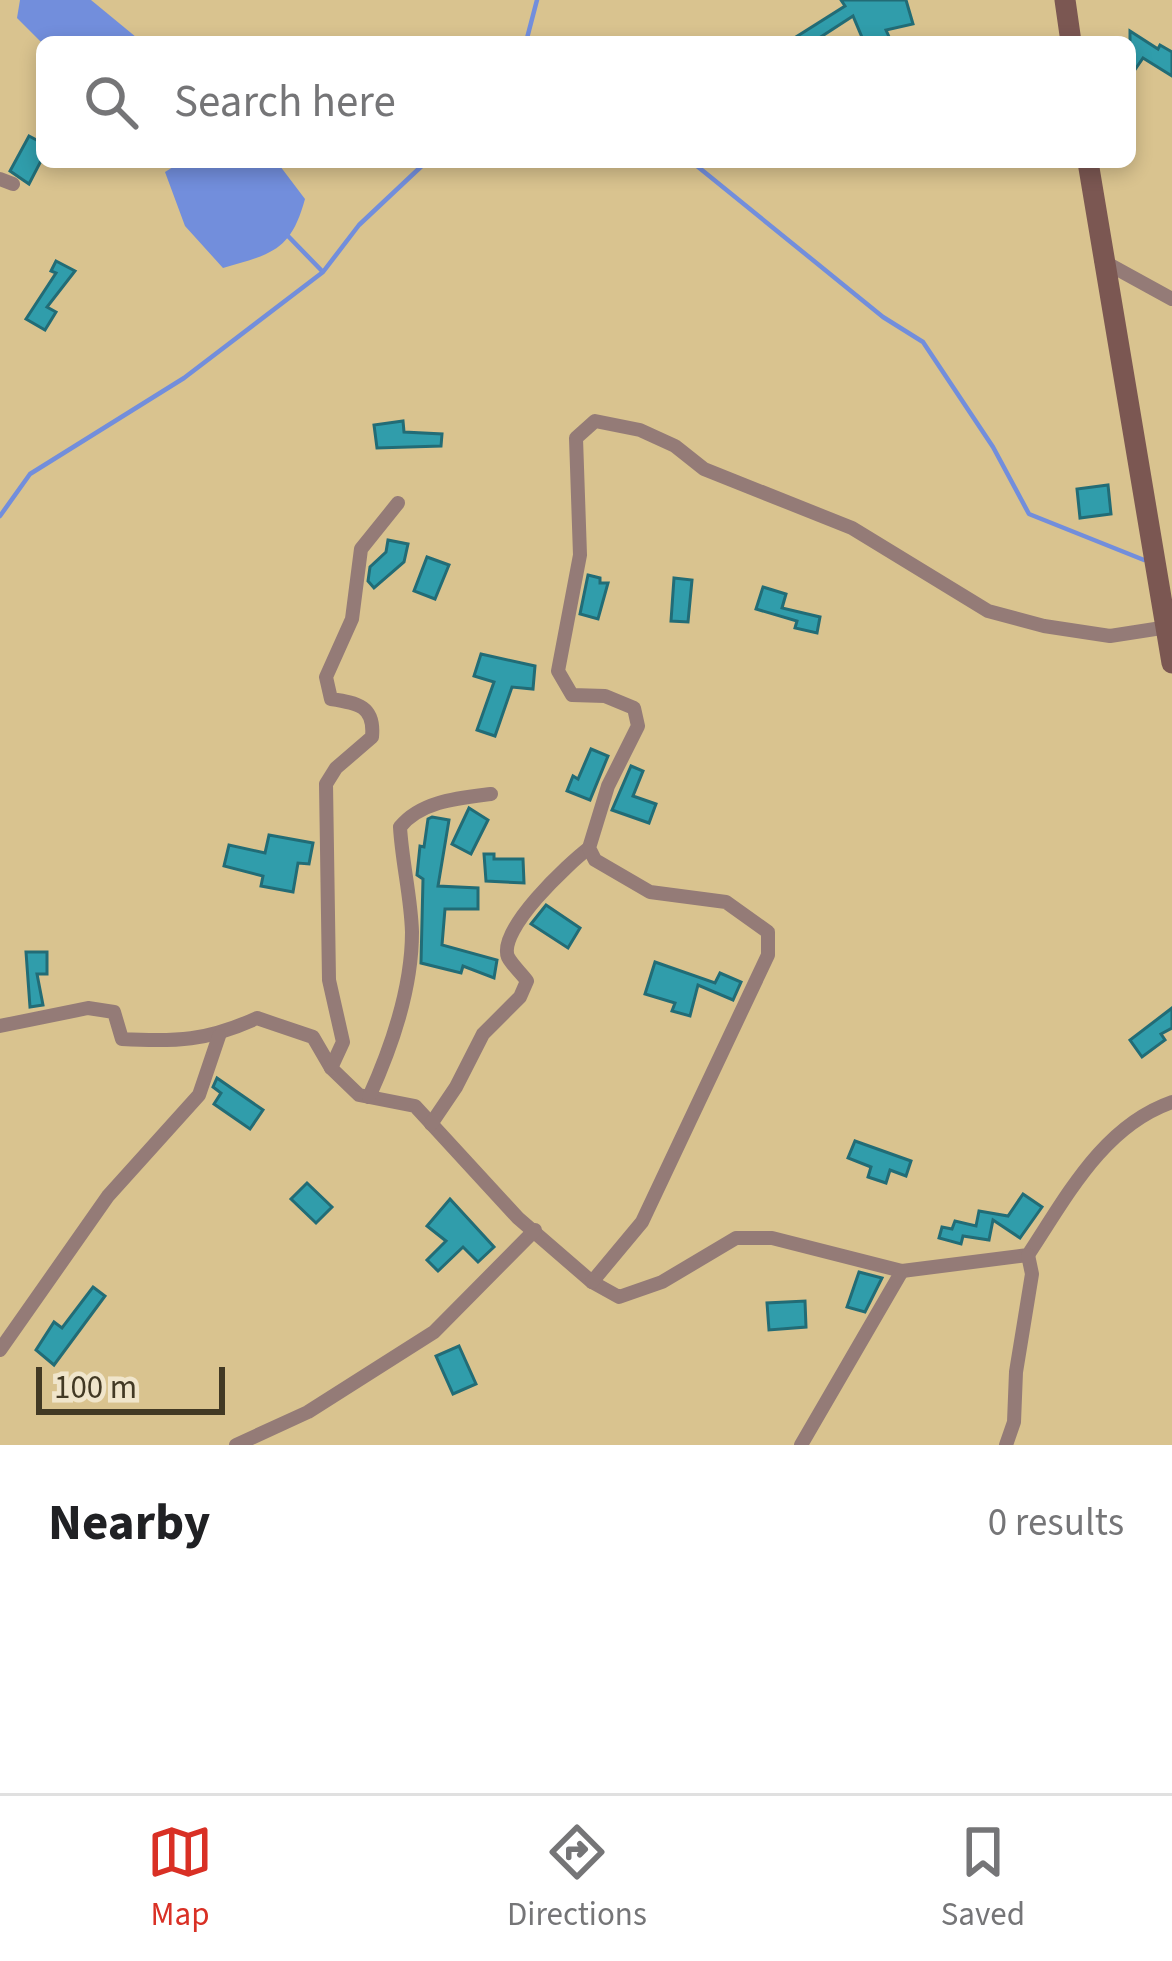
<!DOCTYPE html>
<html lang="en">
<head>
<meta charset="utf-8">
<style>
	:root { --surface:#fff; --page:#f2f2f2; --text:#202124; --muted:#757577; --line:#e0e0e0; --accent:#d93025 }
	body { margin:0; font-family:"Source Sans 3",sans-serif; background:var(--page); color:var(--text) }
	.scale { position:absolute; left:36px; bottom:30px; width:189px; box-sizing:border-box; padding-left:12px; border:6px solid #423924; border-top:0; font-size:33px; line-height:42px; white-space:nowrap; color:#423924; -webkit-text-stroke:9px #f0e5cb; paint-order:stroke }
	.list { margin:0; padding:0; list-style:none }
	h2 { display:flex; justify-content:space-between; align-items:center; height:156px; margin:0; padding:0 48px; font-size:51px }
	h2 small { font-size:39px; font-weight:400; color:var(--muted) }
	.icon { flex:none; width:66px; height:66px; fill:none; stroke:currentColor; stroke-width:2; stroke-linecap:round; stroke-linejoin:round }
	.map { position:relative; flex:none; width:1172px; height:1445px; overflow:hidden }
	.search { position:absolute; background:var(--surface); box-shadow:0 6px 18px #0003; left:36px; right:36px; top:36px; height:132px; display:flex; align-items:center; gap:30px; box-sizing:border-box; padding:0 42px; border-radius:18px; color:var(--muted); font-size:45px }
	.sheet { height:348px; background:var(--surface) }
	nav { display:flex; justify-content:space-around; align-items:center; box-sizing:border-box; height:168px; border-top:3px solid var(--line); background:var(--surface); font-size:33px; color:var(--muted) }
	nav a { display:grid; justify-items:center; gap:6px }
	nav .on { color:var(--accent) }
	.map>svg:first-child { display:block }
	.water { fill:#728edc }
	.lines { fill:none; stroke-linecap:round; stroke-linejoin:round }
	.stream { stroke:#728edc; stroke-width:4.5 }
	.building { fill:#309dab; stroke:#226c76; stroke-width:3 }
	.street { stroke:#947b77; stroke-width:14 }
	.secondary { stroke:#7b5752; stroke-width:21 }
</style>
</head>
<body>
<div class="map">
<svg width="1172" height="1445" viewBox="0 0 1172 1445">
	<rect width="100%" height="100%" fill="#d9c38f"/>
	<g class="water">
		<path d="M20,0h71l51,42 -100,1 -25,-25z"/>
		<path d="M181,162h96l28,37c-14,51 -32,55 -82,69l-38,-42 -20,-54z"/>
	</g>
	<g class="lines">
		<g class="stream">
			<path d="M526,42l11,-42"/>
			<path d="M692,162l191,155 40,25 70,105 36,67 115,46"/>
			<path d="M288,236l34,35"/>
			<path d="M0,516l30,-42 154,-96 139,-106 36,-47 67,-63"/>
		</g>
	</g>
	<g class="building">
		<path d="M841,0h65l7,24 -27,6 4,9 -7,3h-19l-11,-26 -40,26h-25l57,-36z"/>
		<path d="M1130,31l28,18 2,-4 12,7v24l-29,-18 -13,19z"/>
		<path d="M29,136l13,7v16l-13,25 -19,-13z"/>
		<path d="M56,261l19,10 -28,36 9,5 -11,18 -19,-11 30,-46 -5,-2z"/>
		<path d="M403,421l1,11 38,2 -1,12 -64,2 -3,-23z"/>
		<path d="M1108,485l3,29 -31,4 -3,-29z"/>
		<path d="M388,540l20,4 -4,18 -30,26 -6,-7 2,-14 16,-15z"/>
		<path d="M427,557l22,8 -14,34 -21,-8z"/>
		<path d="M588,575l12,3v5h8l-10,36 -18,-5z"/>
		<path d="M674,578l18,2 -4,42 -17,-1z"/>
		<path d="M763,587l23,7 -4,14 38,9 -3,16 -22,-5 2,-7 -41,-12z"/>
		<path d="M481,654l54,12 -2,23 -21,-2 -17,49 -18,-6 17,-48 -20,-6z"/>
		<path d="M591,749l17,7 -18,44 -23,-9 6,-15 5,3z"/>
		<path d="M631,766l12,5 -10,25 23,8 -7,19 -37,-13z"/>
		<path d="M469,808l19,12 -17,34 -19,-10z"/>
		<path d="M432,817l17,3 -11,66 40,2v21h-33l-3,36 55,15 -3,18 -31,-12 -2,7 -40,-10 2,-84 -6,-4 3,-29 4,1 4,-28z"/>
		<path d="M269,835l44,8 -4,21 -11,-1 -5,29 -32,-6 2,-10 -39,-10 5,-21 36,8z"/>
		<path d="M484,854h10v5h29l1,24 -38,-2z"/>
		<path d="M546,905l34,23 -12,20 -37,-24z"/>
		<path d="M26,952h21v22h-10l6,31 -13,2z"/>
		<path d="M655,962l60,21 5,-10 21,9 -8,18 -35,-15 -8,31 -18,-5 3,-8 -30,-9z"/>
		<path d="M1172,1008v20l-11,6 4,6 -23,17 -12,-17z"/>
		<path d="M217,1078l46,32 -13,19 -36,-25 7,-11 -8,-6z"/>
		<path d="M855,1141l56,20 -5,15 -16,-6 -4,13 -18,-6 3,-10 -23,-9z"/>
		<path d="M307,1183l25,24 -16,16 -25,-24z"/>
		<path d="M1023,1194l19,13 -22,31 -27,-18 -4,20 -26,-4 -2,8 -22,-6 3,-11 10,2 3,-8 21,5 3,-15 29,5z"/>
		<path d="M450,1199l44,48 -16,15 -15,-15 -25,24 -11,-11 19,-19 -19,-15z"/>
		<path d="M859,1272l23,6 -17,34 -18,-5z"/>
		<path d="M93,1287l12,9 -51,69 -18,-15 18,-28 8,6z"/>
		<path d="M805,1301l1,26 -37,3 -2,-27z"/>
		<path d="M459,1346l17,38 -23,10 -17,-38z"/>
	</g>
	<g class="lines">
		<g class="street">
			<path d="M0,179l13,5"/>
			<path d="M1101,260l71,39"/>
			<path d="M0,1026l88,-18 26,4 8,27c54,3 85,2 135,-21l56,19 18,31 28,27 56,11 103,112 74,64 27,15 43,-15 74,-44h36l130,33 126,-16c39,-59 75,-129 144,-153"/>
			<path d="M331,1068l12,-26 -14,-62 -3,-196 10,-16 36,-31c3,-31 -14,-34 -41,-38l-5,-22 26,-58 9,-70 37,-46"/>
			<path d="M369,1097c23,-51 43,-108 43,-165 -1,-35 -10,-70 -12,-105 21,-26 59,-29 91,-33"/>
			<path d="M431,1124l25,-37 27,-53 37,-37 7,-16c-5,-7 -15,-16 -19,-24 -11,-27 61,-94 81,-109"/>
			<path d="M592,1282l50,-60 126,-267v-23l-42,-30 -76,-10 -55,-32 -6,-12 19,-62 30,-60 -4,-18 -29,-12 -33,-1 -14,-24 22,-116 -4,-117 19,-17 45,9 35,16 29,23 148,59 136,83 56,15 66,10 58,-9"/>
			<path d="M0,1350l108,-154 91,-101 20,-59"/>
			<path d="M236,1445l72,-33 126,-80 101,-102"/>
			<path d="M801,1445l101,-174"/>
			<path d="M1006,1445l8,-23 2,-50 16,-98 -4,-19"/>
		</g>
		<g class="secondary">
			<path d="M1065,0l6,42"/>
			<path d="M1088,162l84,501"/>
		</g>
	</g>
</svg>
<div class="scale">100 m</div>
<div class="search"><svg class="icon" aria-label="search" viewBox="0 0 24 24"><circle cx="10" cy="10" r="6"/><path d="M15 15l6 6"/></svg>Search here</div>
</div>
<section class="sheet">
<h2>Nearby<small>0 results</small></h2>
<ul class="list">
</ul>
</section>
<nav>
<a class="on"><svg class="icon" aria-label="map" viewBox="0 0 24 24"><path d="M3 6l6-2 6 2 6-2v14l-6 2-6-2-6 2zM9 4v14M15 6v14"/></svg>Map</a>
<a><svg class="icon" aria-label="directions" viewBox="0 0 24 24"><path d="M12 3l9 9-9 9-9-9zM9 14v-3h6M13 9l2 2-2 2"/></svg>Directions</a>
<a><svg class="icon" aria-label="saved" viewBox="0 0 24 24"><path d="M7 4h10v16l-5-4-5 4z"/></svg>Saved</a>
</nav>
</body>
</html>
